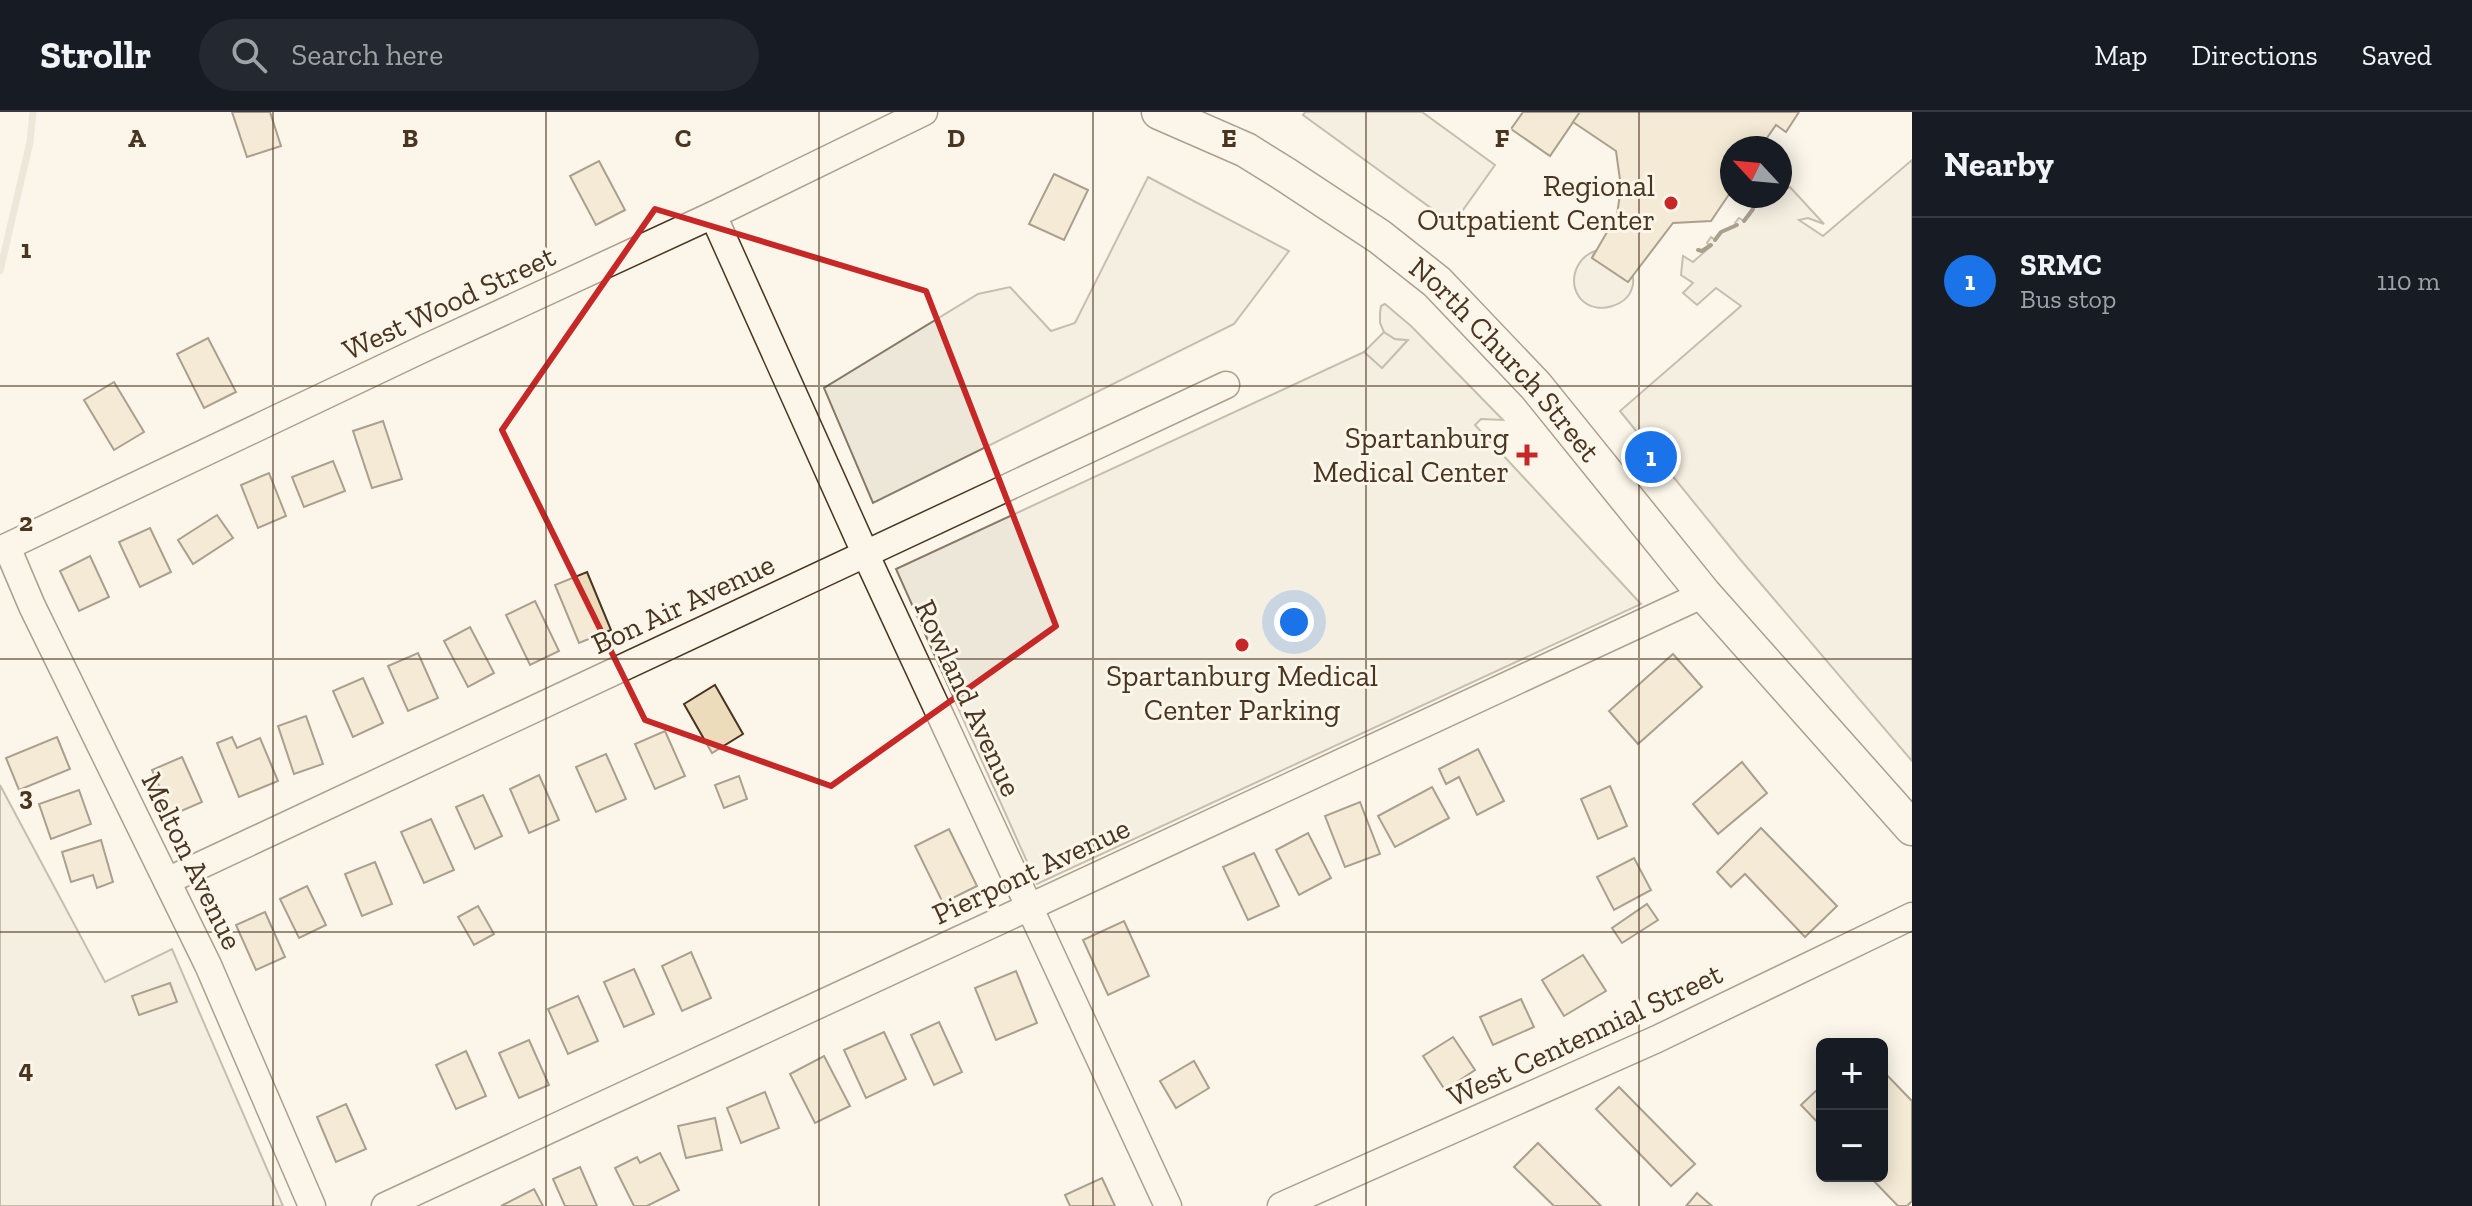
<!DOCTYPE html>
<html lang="en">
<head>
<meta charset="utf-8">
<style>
	:root { --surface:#171b24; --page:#242831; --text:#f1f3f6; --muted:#9ea1a6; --line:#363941; --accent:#1a73e8 }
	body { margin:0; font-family:"Zilla Slab",serif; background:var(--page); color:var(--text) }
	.controls { position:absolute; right:24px; bottom:24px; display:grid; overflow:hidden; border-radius:12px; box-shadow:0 4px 20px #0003 }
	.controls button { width:72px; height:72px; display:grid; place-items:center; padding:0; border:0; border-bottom:2px solid var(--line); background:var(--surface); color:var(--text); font:40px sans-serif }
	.compass { position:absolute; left:1720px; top:24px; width:72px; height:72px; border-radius:50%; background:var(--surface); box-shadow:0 4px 20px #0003; rotate:296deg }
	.you { position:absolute; left:1294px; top:510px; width:28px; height:28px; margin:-20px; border:6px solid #fff; border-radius:50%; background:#1a73e8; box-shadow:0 0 0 12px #1a73e833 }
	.badge { display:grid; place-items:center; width:52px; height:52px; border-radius:50%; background:var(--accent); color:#fff; font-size:26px; font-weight:700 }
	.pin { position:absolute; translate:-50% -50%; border:4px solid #fff; box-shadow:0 2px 8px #0006 }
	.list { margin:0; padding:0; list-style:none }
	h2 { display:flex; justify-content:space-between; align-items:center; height:104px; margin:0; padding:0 32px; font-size:34px }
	h2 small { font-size:26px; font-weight:400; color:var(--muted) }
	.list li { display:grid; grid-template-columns:52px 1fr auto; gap:24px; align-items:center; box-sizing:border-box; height:128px; padding:0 32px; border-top:2px solid var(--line) }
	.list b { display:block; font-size:30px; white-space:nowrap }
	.list p { margin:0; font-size:26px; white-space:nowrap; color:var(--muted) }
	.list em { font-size:26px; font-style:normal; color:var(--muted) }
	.icon { flex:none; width:44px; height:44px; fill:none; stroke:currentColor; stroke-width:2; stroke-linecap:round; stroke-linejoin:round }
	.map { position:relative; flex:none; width:1912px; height:1094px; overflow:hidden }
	header { display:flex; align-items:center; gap:48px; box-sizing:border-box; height:112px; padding:0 40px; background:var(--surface); border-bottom:2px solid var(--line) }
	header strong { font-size:38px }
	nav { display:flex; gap:44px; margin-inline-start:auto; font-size:28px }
	.search { width:560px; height:72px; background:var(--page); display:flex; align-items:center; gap:20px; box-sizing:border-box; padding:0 28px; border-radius:44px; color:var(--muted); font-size:30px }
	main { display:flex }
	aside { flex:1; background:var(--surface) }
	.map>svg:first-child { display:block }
	.green { fill:#ede6d9; stroke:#887966; stroke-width:2 }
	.parking { fill:#ede7d9; stroke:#887966; stroke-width:2 }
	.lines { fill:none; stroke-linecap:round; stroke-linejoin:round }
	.stream { stroke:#dcd4c6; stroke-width:7 }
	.building { fill:#ecdcbc; stroke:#4a3520; stroke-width:2 }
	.minor-casing { stroke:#4a3520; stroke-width:29 }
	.major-casing { stroke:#4a3520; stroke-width:37 }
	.minor { stroke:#fbf6e9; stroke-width:26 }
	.major { stroke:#fbf6e9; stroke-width:34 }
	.wall { stroke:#4a3520; stroke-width:4 }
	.marked { fill:none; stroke:#c62828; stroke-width:6; stroke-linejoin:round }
	.grid { fill:none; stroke:#4a3520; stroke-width:2; stroke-opacity:0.55 }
	.poi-dot { fill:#c62828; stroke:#fbf6e9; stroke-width:3 }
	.labels { text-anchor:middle; stroke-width:6; stroke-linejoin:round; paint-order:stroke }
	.poi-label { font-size:30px; fill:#4a3520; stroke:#fbf6e9; text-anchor:end }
	.street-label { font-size:30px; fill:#4a3520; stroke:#fbf6e9 }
	.grid-label { font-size:26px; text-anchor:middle; font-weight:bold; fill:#4a3520; stroke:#fbf6e9; stroke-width:6; stroke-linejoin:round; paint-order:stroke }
</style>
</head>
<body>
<header>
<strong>Strollr</strong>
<div class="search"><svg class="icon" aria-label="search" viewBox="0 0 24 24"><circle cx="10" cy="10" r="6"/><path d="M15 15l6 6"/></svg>Search here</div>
<nav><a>Map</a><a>Directions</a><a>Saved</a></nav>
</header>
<main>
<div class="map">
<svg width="1912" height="1094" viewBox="0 0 1912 1094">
	<rect width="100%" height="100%" fill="#fbf6e9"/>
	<g class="green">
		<path d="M1595,139l-3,7 36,24 5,-6c0,4 1,8 -1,12 -5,18 -33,26 -48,14 -18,-15 -10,-44 11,-51z"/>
		<path d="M1384,220l11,7 13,1 -26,29 -18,-17z"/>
		<path d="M0,673l105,197 67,-33 111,257h-283z"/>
	</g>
	<g class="parking">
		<path d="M1305,0h117l73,53 -42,59 -150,-109z"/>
		<path d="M1912,48v601l-173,-203 -119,-147 121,-105 -25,-18 -19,17 -14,-12 10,-10 -12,-8 2,-19 10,6 18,-16 -4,-3 4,-6 4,3 6,-8 15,-7 -1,-2 4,-5 5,3 6,-6 6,-13 8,-6h16v-4l10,-5 34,37 -16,-6 -9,2 24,16z"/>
		<path d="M1148,65l141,74 -55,73 -361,179 -49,-115 154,-94 32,-7 41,44 24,-8z"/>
		<path d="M1385,192l26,22 92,94 -22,-1 -6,6 166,179 -604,280 -141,-315 468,-217 18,16 26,-28 -13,-1 -11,-7 -4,-9v-10l1,-7z"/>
	</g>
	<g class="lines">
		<path class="stream" d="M0,159l30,-129 3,-30"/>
	</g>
	<g class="building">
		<path d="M232,0h38l11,34 -34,11z"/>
		<path d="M1523,0h57l-30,44 -39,-27z"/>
		<path d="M1580,0h219l-13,20 -10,-7 -16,23h-28v42l-21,31 -38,2 -45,59 -36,-24 25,-43 4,-28 -5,-36 -43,-29z"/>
		<path d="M599,49l26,49 -29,15 -26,-49z"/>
		<path d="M1054,62l34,16 -24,50 -35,-16z"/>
		<path d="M208,226l28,54 -32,16 -27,-54z"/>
		<path d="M114,270l30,50 -30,18 -30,-50z"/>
		<path d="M383,309l19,58 -30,9 -19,-57z"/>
		<path d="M333,349l12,30 -41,16 -12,-30z"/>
		<path d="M269,361l17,43 -28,12 -17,-43z"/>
		<path d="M217,403l16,23 -40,26 -15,-24z"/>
		<path d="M150,416l21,44 -31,15 -21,-45z"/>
		<path d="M90,444l19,41 -30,14 -19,-40z"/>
		<path d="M587,460l24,58 -32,13 -24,-58z"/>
		<path d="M535,489l24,50 -29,14 -24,-50z"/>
		<path d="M470,515l24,46 -26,14 -24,-46z"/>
		<path d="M418,541l20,45 -30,13 -20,-45z"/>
		<path d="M1673,542l29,33 -64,57 -29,-33z"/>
		<path d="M363,566l20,45 -30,14 -20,-46z"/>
		<path d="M715,573l28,49 -31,19 -28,-49z"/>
		<path d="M306,604l17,48 -29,10 -16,-48z"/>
		<path d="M665,619l20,45 -30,13 -20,-45z"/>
		<path d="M57,625l13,32 -51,21 -13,-32z"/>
		<path d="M232,625l5,11 23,-10 18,43 -39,16 -22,-54z"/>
		<path d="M1478,637l26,52 -27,14 -18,-38 -13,7 -7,-15z"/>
		<path d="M606,642l20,45 -30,13 -20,-45z"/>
		<path d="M182,645l20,45 -30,13 -20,-45z"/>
		<path d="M1742,650l25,31 -49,41 -25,-30z"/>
		<path d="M539,663l20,45 -30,13 -19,-44z"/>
		<path d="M739,664l8,23 -23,9 -9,-23z"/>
		<path d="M1610,674l17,40 -29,13 -17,-40z"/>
		<path d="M1432,675l17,31 -54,29 -17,-31z"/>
		<path d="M79,678l12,34 -40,15 -12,-35z"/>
		<path d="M483,683l19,41 -27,13 -19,-42z"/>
		<path d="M1360,690l20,52 -35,13 -20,-51z"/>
		<path d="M431,707l23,51 -30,13 -23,-51z"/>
		<path d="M1761,716l76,78 -32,31 -60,-63 -14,13 -14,-15z"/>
		<path d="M949,717l28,57 -34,17 -28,-57z"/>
		<path d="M1308,721l23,45 -32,17 -23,-45z"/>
		<path d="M101,728l12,42 -16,6 -4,-13 -22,7 -9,-30z"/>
		<path d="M1254,741l25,53 -31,14 -25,-53z"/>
		<path d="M1634,746l17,32 -37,20 -17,-33z"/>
		<path d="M375,750l17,42 -30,12 -17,-42z"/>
		<path d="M307,774l19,39 -27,13 -19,-39z"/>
		<path d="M1647,792l11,16 -36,23 -10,-15z"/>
		<path d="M478,794l16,28 -20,11 -16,-28z"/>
		<path d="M265,800l20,45 -29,13 -20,-45z"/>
		<path d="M1124,809l25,55 -41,19 -25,-55z"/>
		<path d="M691,840l20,46 -29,13 -20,-45z"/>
		<path d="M1583,843l23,36 -42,25 -22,-36z"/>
		<path d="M634,857l20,45 -30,13 -20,-45z"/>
		<path d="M1016,859l21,52 -41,17 -21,-52z"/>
		<path d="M170,871l7,19 -38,13 -7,-19z"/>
		<path d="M578,884l20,45 -30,13 -20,-45z"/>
		<path d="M1521,887l13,28 -41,18 -13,-28z"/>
		<path d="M939,910l23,50 -28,13 -23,-50z"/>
		<path d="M884,920l22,47 -40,19 -22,-48z"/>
		<path d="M1453,925l22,33 -30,20 -22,-34z"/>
		<path d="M529,928l20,45 -30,13 -20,-45z"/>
		<path d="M466,939l20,45 -30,13 -20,-44z"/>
		<path d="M824,944l26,50 -35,17 -25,-49z"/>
		<path d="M1194,949l15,27 -33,20 -16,-27z"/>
		<path d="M1882,958l30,31v100l-5,5h-9l-29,-30h13z"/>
		<path d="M1822,973v42l-21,-22z"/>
		<path d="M1619,975l76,77 -24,22 -75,-77z"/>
		<path d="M765,980l14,36 -38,15 -14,-35z"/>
		<path d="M346,992l20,45 -30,13 -19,-45z"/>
		<path d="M715,1006l7,32 -36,8 -8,-32z"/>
		<path d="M1538,1031l63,63h-47l-40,-39z"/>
		<path d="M660,1041l19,37 -32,16h-13l-19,-38 22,-11 3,6z"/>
		<path d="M580,1055l17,39h-32l-12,-27z"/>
		<path d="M1102,1066l13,28h-45l-5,-11z"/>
		<path d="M534,1077l9,17h-42z"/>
		<path d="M1697,1081l15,13h-26z"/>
	</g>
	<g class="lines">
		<g class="minor-casing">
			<g id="minor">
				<path d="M713,103l152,338 303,653"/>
				<path d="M7,435l25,59 176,359 104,241"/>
				<path d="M0,438l427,-203 286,-132 211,-103"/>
				<path d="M167,769l1059,-496"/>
				<path d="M385,1094l1319,-612"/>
				<path d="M1281,1094l376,-167 255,-123"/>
			</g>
		</g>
		<g class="major-casing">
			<g id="major">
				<path id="s1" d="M1159,0l87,38 40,25 94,62 57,45 99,104 168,208 208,234"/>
			</g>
		</g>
		<use href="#minor" class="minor"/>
		<use href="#major" class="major"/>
		<g class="wall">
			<path d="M1744,109l9,-12 1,-13"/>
			<path d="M1715,128l6,-8 16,-7"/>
			<path d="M1698,138l4,1 9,-6"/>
		</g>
	</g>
	<path d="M0 0H1912V1094H0ZM655,97l271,82 130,335 -225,160 -186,-66 -143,-290z" fill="#fbf6e9" fill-opacity=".55" fill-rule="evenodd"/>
	<path class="marked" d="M655,97l271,82 130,335 -225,160 -186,-66 -143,-290z"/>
	<path class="grid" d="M273,0v1094M546,0v1094M819,0v1094M1093,0v1094M1366,0v1094M1639,0v1094M0,274h1912M0,547h1912M0,820h1912"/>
	<g class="poi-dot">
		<circle cx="1671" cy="91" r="8"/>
		<path d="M1523 331h8v8h8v8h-8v8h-8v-8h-8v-8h8z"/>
		<circle cx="1242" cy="533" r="8"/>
	</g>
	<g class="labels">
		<g class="poi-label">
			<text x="1655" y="84">Regional<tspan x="1655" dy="34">Outpatient Center</tspan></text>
			<text x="1509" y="336">Spartanburg<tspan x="1509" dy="34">Medical Center</tspan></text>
			<text x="1242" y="574" text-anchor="middle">Spartanburg Medical<tspan x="1242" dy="34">Center Parking</tspan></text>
		</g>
		<g class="street-label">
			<text transform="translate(449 191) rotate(-25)" y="10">West Wood Street</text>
			<text dy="10" stroke="none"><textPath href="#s1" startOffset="430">North Church Street</textPath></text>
			<text transform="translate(683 492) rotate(-25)" y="10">Bon Air Avenue</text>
			<text transform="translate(968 586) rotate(65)" y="10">Rowland Avenue</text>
			<text transform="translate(192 749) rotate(64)" y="10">Melton Avenue</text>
			<text transform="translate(1031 759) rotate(-25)" y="10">Pierpont Avenue</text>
			<text transform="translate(1585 923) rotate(-25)" y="10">West Centennial Street</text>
		</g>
	</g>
	<g class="grid-label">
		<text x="137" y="35">A</text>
		<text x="410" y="35">B</text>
		<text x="683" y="35">C</text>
		<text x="956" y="35">D</text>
		<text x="1229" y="35">E</text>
		<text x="1502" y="35">F</text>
		<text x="26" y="146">1</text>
		<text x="26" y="419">2</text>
		<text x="26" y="693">3</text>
		<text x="26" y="966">4</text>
	</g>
</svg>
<div class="controls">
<button>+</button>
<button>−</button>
</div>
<svg class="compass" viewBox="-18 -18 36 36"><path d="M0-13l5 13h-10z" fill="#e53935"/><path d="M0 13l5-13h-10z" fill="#9ea1a6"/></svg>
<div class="you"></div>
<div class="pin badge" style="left:1651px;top:345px">1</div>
</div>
<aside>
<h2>Nearby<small></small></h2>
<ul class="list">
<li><span class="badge">1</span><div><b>SRMC</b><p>Bus stop</p></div><em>110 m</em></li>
</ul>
</aside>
</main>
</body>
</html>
